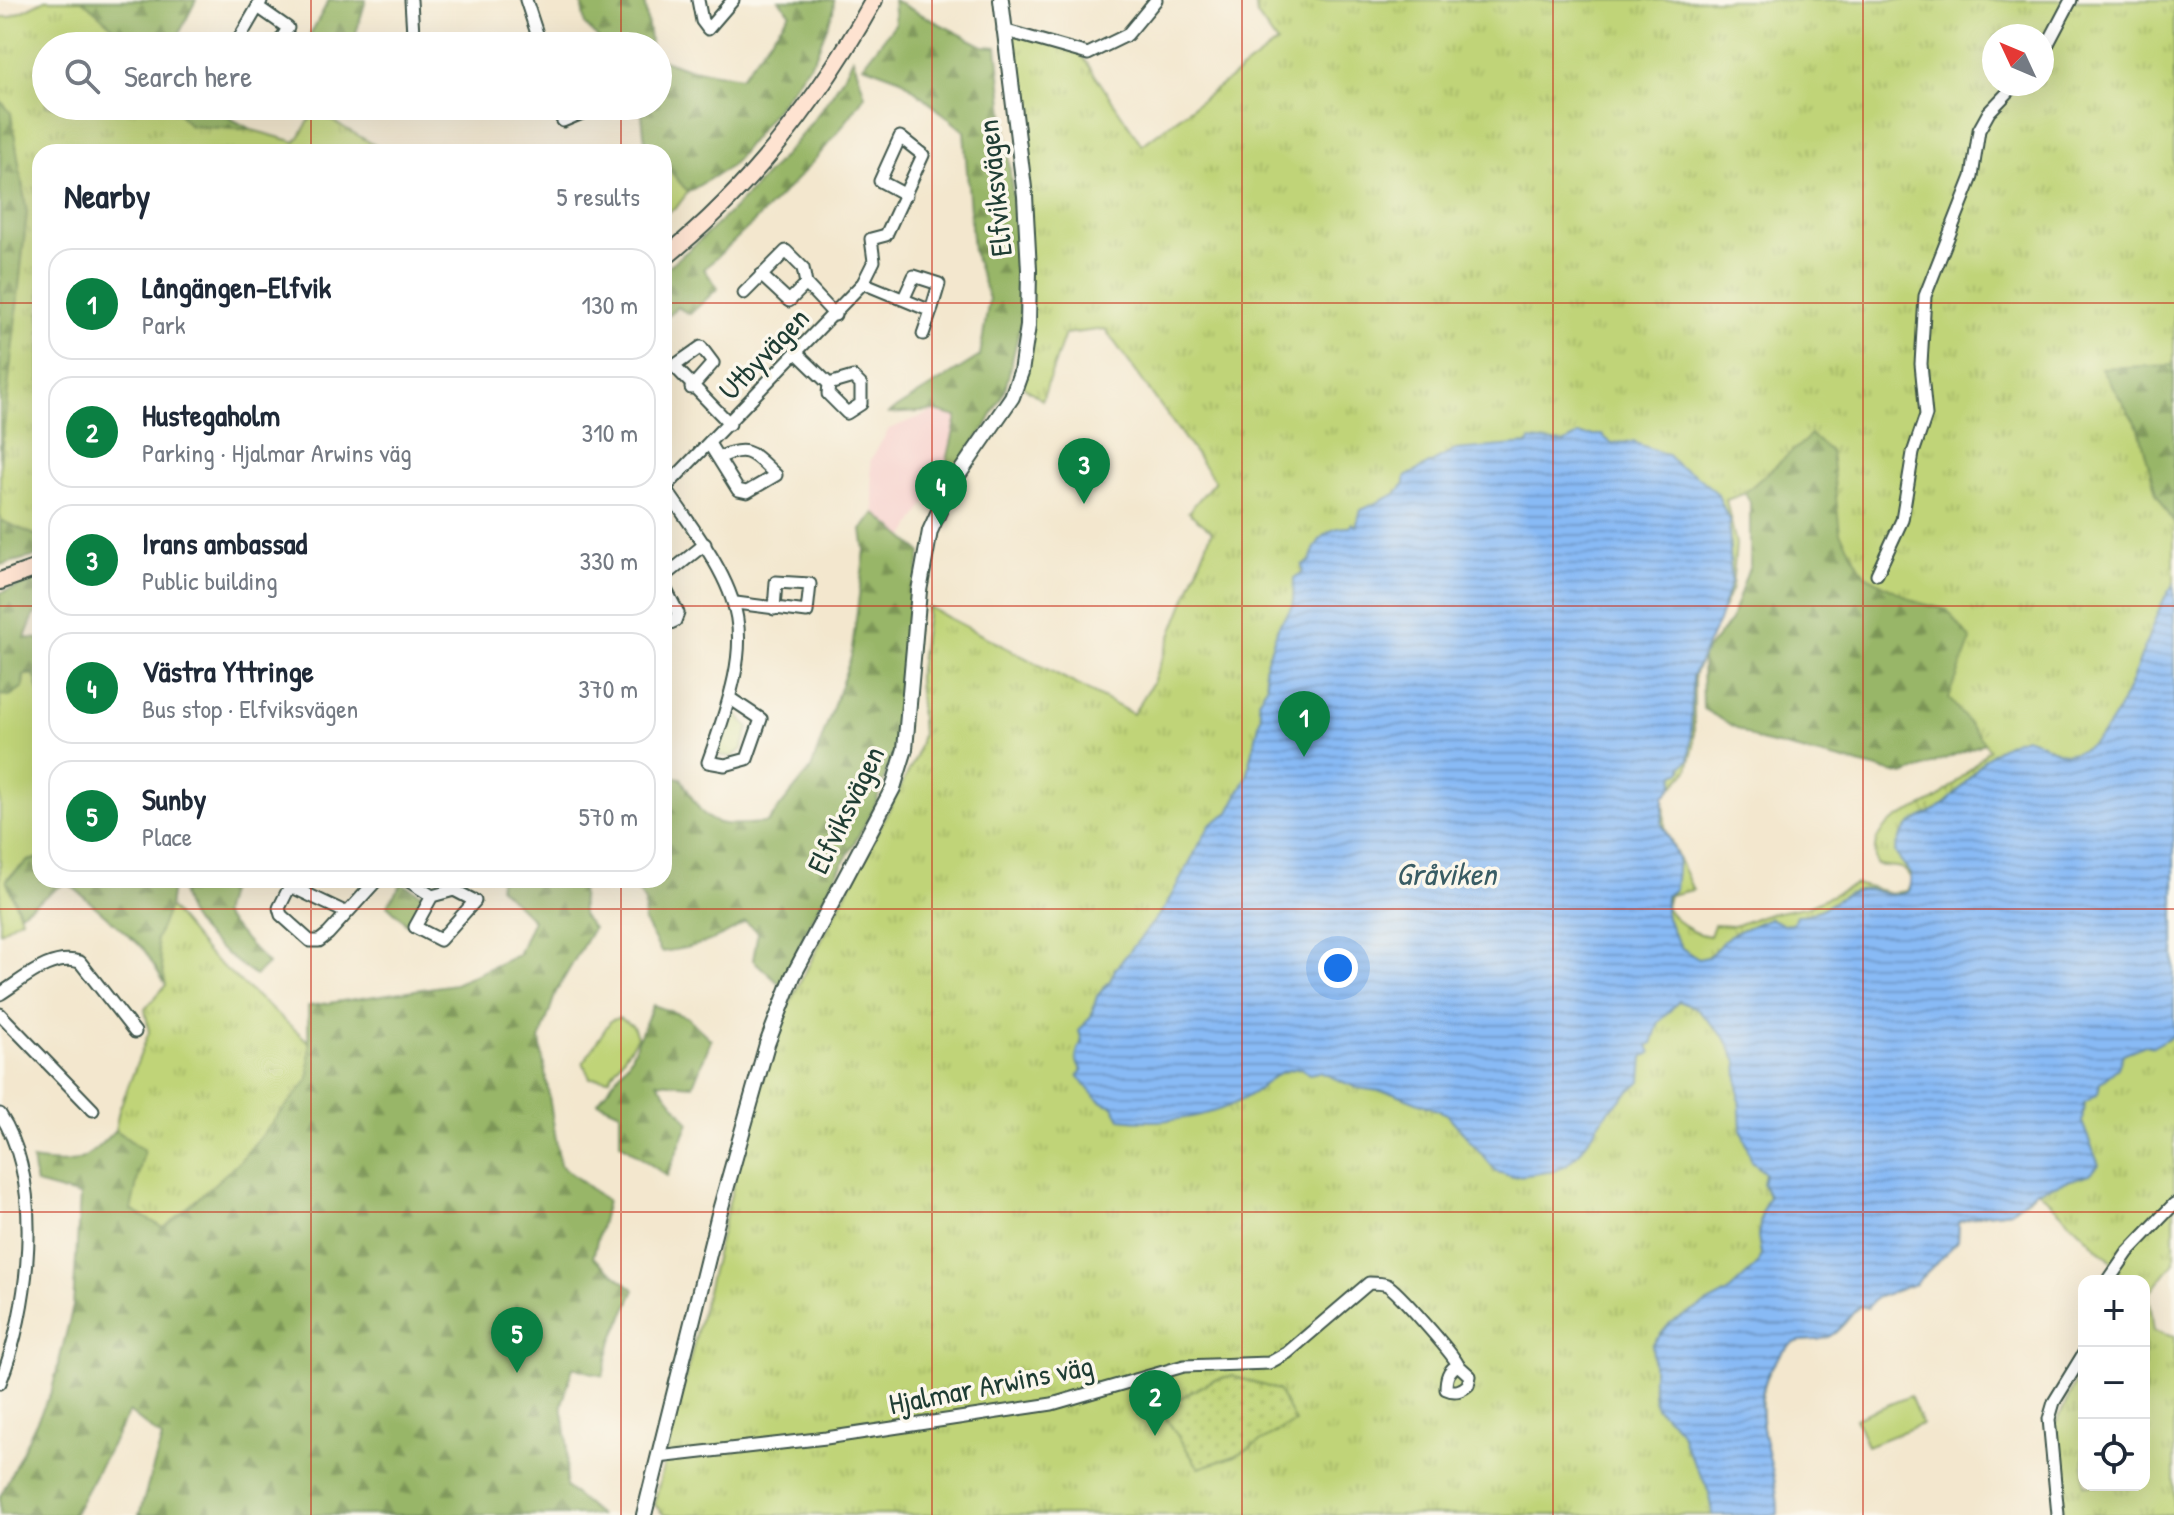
<!DOCTYPE html>
<html lang="en">
<head>
<meta charset="utf-8">
<style>
	:root { --surface:#fff; --page:#f2f2f3; --text:#1f2937; --muted:#747a83; --line:#e0e1e3; --accent:#0b8043 }
	body { margin:0; font-family:"Patrick Hand",sans-serif; background:var(--page); color:var(--text) }
	.controls { position:absolute; right:24px; bottom:24px; display:grid; overflow:hidden; border-radius:16px; box-shadow:0 8px 32px #0002 }
	.controls button { width:72px; height:72px; display:grid; place-items:center; padding:0; border:0; border-bottom:2px solid var(--line); background:var(--surface); color:var(--text); font:40px sans-serif }
	.compass { position:absolute; left:1982px; top:24px; width:72px; height:72px; border-radius:50%; background:var(--surface); box-shadow:0 8px 32px #0002; rotate:314deg }
	.you { position:absolute; left:1338px; top:968px; width:28px; height:28px; margin:-20px; border:6px solid #fff; border-radius:50%; background:#1a73e8; box-shadow:0 0 0 12px #1a73e833 }
	.badge { display:grid; place-items:center; width:52px; height:52px; border-radius:50%; background:var(--accent); color:#fff; font-size:26px; font-weight:700 }
	.pin { position:absolute; translate:-50% -66px; filter:drop-shadow(0 2px 4px #0008) }
	.pin::after { content:''; position:absolute; top:42px; width:28px; height:24px; background:inherit; clip-path:polygon(0 0,100% 0,50% 100%) }
	.list { margin:0; padding:0; list-style:none }
	h2 { display:flex; justify-content:space-between; align-items:center; height:104px; margin:0; padding:0 32px; font-size:34px }
	h2 small { font-size:26px; font-weight:400; color:var(--muted) }
	.list li { display:grid; grid-template-columns:52px 1fr auto; gap:24px; align-items:center; box-sizing:border-box; height:112px; margin:0 16px 16px; padding:0 16px; border:2px solid var(--line); border-radius:24px }
	.list b { display:block; font-size:30px; white-space:nowrap }
	.list p { margin:0; font-size:26px; white-space:nowrap; color:var(--muted) }
	.list em { font-size:26px; font-style:normal; color:var(--muted) }
	.icon { flex:none; width:44px; height:44px; fill:none; stroke:currentColor; stroke-width:2; stroke-linecap:round; stroke-linejoin:round }
	.map { position:relative; flex:none; width:2174px; height:1515px; overflow:hidden }
	.search { position:absolute; background:var(--surface); box-shadow:0 8px 32px #0002; left:32px; top:32px; width:640px; height:88px; display:flex; align-items:center; gap:20px; box-sizing:border-box; padding:0 28px; border-radius:44px; color:var(--muted); font-size:30px }
	.panel { position:absolute; background:var(--surface); box-shadow:0 8px 32px #0002; left:32px; top:144px; width:640px; height:744px; border-radius:24px }
	.map>svg:first-child { display:block }
	.built { fill:#f7d0cc }
	.grass { fill:#c0d478; stroke:#708856; stroke-width:2 }
	.forest { fill:url(#forest-firs); stroke:#5c7a4e; stroke-width:2; fill-rule:evenodd }
	.park { fill:url(#park-tufts); stroke:#708856; stroke-width:2; fill-rule:evenodd }
	.garden { fill:url(#garden-dots); stroke:#708856; stroke-width:2 }
	.water { fill:url(#water-rules); stroke:#547c94; stroke-width:2 }
	.lines { fill:none; stroke-linecap:round; stroke-linejoin:round }
	.minor-casing { stroke:#3f564b; stroke-width:15 }
	.tertiary-casing { stroke:#3f564b; stroke-width:18 }
	.secondary-casing { stroke:#3f564b; stroke-width:20 }
	.minor { stroke:#fff; stroke-width:11 }
	.tertiary { stroke:#fff; stroke-width:14 }
	.secondary { stroke:#fee3d1; stroke-width:16 }
	.grid { fill:none; stroke:#c8321e; stroke-width:2; stroke-opacity:0.55 }
	.labels { text-anchor:middle; stroke-width:7; stroke-linejoin:round; paint-order:stroke }
	.street-label { font-size:30px; fill:#1f3d34; stroke:#fbf7ec }
	.water-label { font-size:32px; font-style:italic; fill:#395c64; stroke:#fbf7ec }
</style>
</head>
<body>
<div class="map">
<svg width="2174" height="1515" viewBox="0 0 2174 1515">
	<defs>
		<pattern id="forest-firs" width="22" height="20" patternUnits="userSpaceOnUse" patternTransform="scale(2)"><rect width="22" height="20" fill="#98b668"/><path d="M5 1l3.5 6h-7zM16 11l3.5 6h-7z" fill="#7b9556"/></pattern>
		<pattern id="park-tufts" width="24" height="20" patternUnits="userSpaceOnUse" patternTransform="scale(2)"><rect width="24" height="20" fill="#c0d478"/><path d="M3 7l-1-3M5 7V3M7 7l1-3M15 17l-1-3M17 17v-4M19 17l1-3" fill="none" stroke="#a5b768"/></pattern>
		<pattern id="garden-dots" width="8" height="8" patternUnits="userSpaceOnUse" patternTransform="scale(2)"><rect width="8" height="8" fill="#c0d478"/><path d="M2 2h.1M6 6h.1" fill="none" stroke="#a5b768" stroke-width="1.8" stroke-linecap="round"/></pattern>
		<pattern id="water-rules" width="6" height="5" patternUnits="userSpaceOnUse" patternTransform="scale(2)"><rect width="6" height="5" fill="#88baf5"/><path d="M0 2.5h6" fill="none" stroke="#6f98c7"/></pattern>
	</defs>
	<rect width="100%" height="100%" fill="#fbf7ec"/>
	<filter id="ink" filterUnits="userSpaceOnUse"><feTurbulence type="fractalNoise" baseFrequency=".0125" numOctaves="2"/><feDisplacementMap in="SourceGraphic" scale="16" xChannelSelector="R" yChannelSelector="G"/><feConvolveMatrix kernelMatrix="1 2 1 2 8 2 1 2 1" color-interpolation-filters="sRGB"/></filter>
	<filter id="wash" filterUnits="userSpaceOnUse"><feTurbulence type="fractalNoise" baseFrequency=".006" numOctaves="4" result="noise"/><feDisplacementMap in="SourceGraphic" scale="32" xChannelSelector="R" yChannelSelector="G"/><feGaussianBlur stdDeviation="1.8" result="paint"/><feColorMatrix in="noise" values="0 0 0 0 0 0 0 0 0 0 0 0 0 0 0 0 0 1.4 0 .05"/><feComposite in="paint" operator="in"/></filter>
	<g filter="url(#wash)">
		<rect width="100%" height="100%" fill="#f3e7ce"/>
		<path class="built" d="M935,411l22,5 -3,25 -9,29 -42,70 -28,-27 -5,-52 19,-32z"/>
		<g class="grass">
			<path d="M35,674l5,20v164l-12,3 -22,18 15,39 -21,14v-237h10l14,-20z"/>
			<path d="M737,714l12,14 -7,21 -10,8 -13,-2 -2,-8z"/>
			<path d="M619,1018l14,8 4,11 -28,42 -19,-1 -7,-15 28,-43z"/>
			<path d="M1910,1396l12,28 -55,22 -12,-28z"/>
		</g>
		<g class="forest">
			<path d="M82,0h114l-23,46h-50l-9,-18z"/>
			<path d="M329,0h37l-14,46h-24l-18,-11z"/>
			<path d="M581,0h63l7,46h-45l-21,-21z"/>
			<path d="M779,0h55l-1,12 -18,45 -32,43 -52,66 -43,26 -24,-28v-12h-10l-9,-10 -4,-36h17v-48l27,10 56,9 49,-64z"/>
			<path d="M893,0l90,46 14,1 21,200 3,76 -16,67 -19,36 -37,50 -4,-6 12,-53 -22,-6 -48,3 93,-58 9,-57 -16,-48 -9,-120 -63,-52 -38,-14 32,-41z"/>
			<path d="M2133,0l41,12v512l-149,203 -121,48 -144,-34 -57,-32 -1,-53 28,-34 20,-57v-63l-101,-172 67,-266zM1994,36h48v48h-48z"/>
			<path d="M853,58l12,37c-43,65 -104,121 -161,174l14,19 -28,26 -13,-7 -13,13v-50c59,-46 158,-145 189,-212z"/>
			<path d="M0,100l11,13 16,100 -27,252z"/>
			<path d="M172,106h36l44,24 -62,-4z"/>
			<path d="M875,513l46,39 -18,112 -5,75 -24,69 -64,114 -29,63 -28,-25 5,-28 -13,-10c-26,19 -53,26 -84,30l-17,-31 1,-19 -14,-22h33v-106l17,4c28,52 29,48 86,45l44,-54 40,-112 14,-107 -3,-20z"/>
			<path d="M0,520l40,17v18l-40,10z"/>
			<path d="M40,579v31l-6,5 -9,23 15,1v55l-6,-20 -10,1 -1,12 -13,9 -10,-1v-102z"/>
			<path d="M40,858v22h133l-4,27 -12,33 9,45 -23,-37 -76,-66 -47,31 -14,-33 22,-19z"/>
			<path d="M181,880h50l-9,35 46,49 -13,12c-32,-25 -76,-51 -74,-96z"/>
			<path d="M500,880h81l1,35 11,13 -37,64 -16,48 20,125 47,36 -14,56 42,33 -23,50 -9,36 -30,-9 -11,38 5,35 -1,47 33,28h-460l23,-77 -33,-26 -56,103h-73v-18l52,-107 21,-84 7,-110 -44,-12 -4,-24c45,7 52,2 83,-30l29,20 165,-71 -1,-73 147,-22 63,-29 15,-35 -34,-33z"/>
			<path d="M402,883l21,12 -15,30 -21,-20z"/>
			<path d="M653,1005l34,12 24,23 -18,45 -36,-3 32,41 -22,53 -47,-33v-31l-22,-10 32,-43z"/>
		</g>
		<g class="park">
			<path d="M45,0h37l32,28 9,18h-77v60h126l18,20 62,4 44,12 19,-31 72,41h-347v385l-40,-17v-55l27,-252 -16,-100 -11,-13v-83h10z"/>
			<path d="M1255,0h919v365l-73,3 38,61 17,64 18,30v739l-25,32 5,37 20,6v178h-111l-9,-93h3l27,-58v121h60v-204h-29l5,-11 -82,-80 -27,21 -26,3 -26,8 -1,19 -43,43 -39,14 -9,10 -7,-2c-11,9 -16,22 -30,30 -13,8 -30,0 -41,10 -54,50 -12,110 -11,168l-3,1h-1111l-10,-11 91,-366 29,-97 21,-49 121,-235 6,-23 -4,-57 10,-70 205,107 20,-32 59,-151 -24,-19 27,-31 -110,-152 -40,5 -23,66 -19,-14 4,-218 -15,-139 67,22 63,94 135,-102 -20,-28zM1994,36h48v48h-48zM1811,435l20,17 9,81 25,42 51,27 31,8 24,30 -22,58 40,51c-14,16 -34,35 -50,48 -24,19 -73,20 -63,67 14,6 29,-4 36,18l-5,9 -15,2 -37,-9 -46,22 -46,9 -29,11 -20,-1 -4,11c-18,-2 -34,-14 -44,-29l3,-12 24,-5 -28,-61 -1,-32 24,-27 6,-25v-70l38,-87 4,-44 -10,-44 17,-6z"/>
			<path d="M664,164l24,28 -12,16 -12,6z"/>
			<path d="M169,907l38,46 102,89v37l-70,83 -75,66 -33,-18 13,-60 -29,-20 4,-20 30,-78 -4,-23 21,-24 -10,-45z"/>
		</g>
		<path class="garden" d="M1233,1376l45,14 17,32 -60,34 -36,12 -39,-59 53,-29z"/>
		<path class="water" d="M1578,435h24l9,8 22,-1 35,13 11,12 14,6 24,20 12,27 2,62 -13,40 -26,55 -1,64 -2,19 -7,6v5l-7,3 -2,12 -9,11 -2,27 16,35 -3,30 -9,7 -1,16 8,21 9,15 16,11 10,-2 22,-22 39,-17 14,6 10,-1 3,-8c28,1 43,-23 63,-25 18,-2 34,10 50,1l2,-17 -16,-21c9,-39 32,-32 55,-54 30,-29 30,-48 75,-62 14,3 27,15 40,16 62,1 78,-134 109,-169v451l-21,12 -8,-2 -22,9 -5,14 -18,15 -2,11 -14,9 -2,19 17,43 -9,9 -55,17 -24,20 -26,3 -26,8 -1,19 -43,43 -39,14 -9,10 -7,-2c-11,9 -16,22 -30,30 -13,8 -30,0 -41,10 -56,52 -10,109 -11,168l-3,1h-62c-3,-32 -15,-42 -28,-69 -3,-6 -2,-12 -6,-17 -7,-9 -17,-14 -23,-22 -6,-9 -1,-46 -4,-62l18,-22 57,-30 30,-28 4,-11 -3,-17 4,-26 7,-15 -6,-12 2,-11 -13,-11 -11,-33 -4,-67 -11,-23 -30,-31 -17,-7 -20,21 -7,22 -4,1 3,8 -8,5 -2,23 -33,30 -28,41 -14,13 -12,6 -41,6 -16,-5 -50,-58 -53,-21 -37,-5 -37,-16 -11,2 -8,-6c-30,4 -26,10 -48,25 -37,25 -92,32 -133,26l-7,-13c-17,-4 -25,-17 -35,-31l4,-5c-10,-12 -5,-18 0,-29l-3,-10 12,-15 6,-20 13,-15 5,-12 49,-60 46,-84 19,-13 18,-35 14,-62 -3,-14 9,-15 -3,-18 15,-43 14,-19 1,-28 9,-6 -1,-7 8,-4c6,-21 17,-35 40,-34l2,-4 4,3 5,-16 35,-16 9,-11v-6l50,-27 73,-6 2,-4 35,3z"/>
	</g>
	<g filter="url(#ink)">
		<g class="lines">
			<g class="minor-casing">
				<g id="minor">
					<path d="M411,0l2,34 11,12"/>
					<path d="M526,0l15,46"/>
					<path d="M698,0l4,21 6,8 25,-29"/>
					<path d="M258,7l30,21 -11,18"/>
					<path d="M1003,30l85,24 39,-19 29,-35"/>
					<path d="M235,46l26,-45"/>
					<path d="M404,46l9,-12"/>
					<path d="M2042,55l29,-55"/>
					<path d="M555,106l8,15 36,-15"/>
					<path d="M761,275l28,26 17,-17"/>
					<path d="M863,283l68,28 8,-27 -25,-8 -10,22"/>
					<path d="M744,293l42,-42 17,17 3,16 29,31"/>
					<path d="M923,334l8,-23"/>
					<path d="M797,353l32,31 -1,10 19,19 14,-9v-19l-8,-8 -24,7"/>
					<path d="M691,388l22,-25 -12,-16 -27,19 56,58"/>
					<path d="M710,445l28,45 9,2 29,-17c-22,-20 -27,-32 -57,-17"/>
					<path d="M665,488c84,118 93,136 43,274l17,3 22,-6 14,-40 -30,-20"/>
					<path d="M664,489l199,-206 11,-22 -3,-22 15,-4 37,-80 -23,-18 -20,44 26,14"/>
					<path d="M1877,574l25,-54 11,-67 13,-38 -5,-51 4,-68 47,-119 7,-47 10,-18 27,-28"/>
					<path d="M664,577l41,-33"/>
					<path d="M664,586l14,27 -3,8 -11,5"/>
					<path d="M736,603l71,9 3,-28 -34,-2 -2,27"/>
					<path d="M407,880l25,16 22,-6 21,11 -35,39 -25,-13 17,-31"/>
					<path d="M347,913l-57,-27 -11,22 2,7 29,26h9l9,-7 49,-54"/>
					<path d="M0,994c24,-15 51,-41 80,-32l55,70"/>
					<path d="M0,1014l93,96"/>
					<path d="M0,1114c45,69 29,196 0,269"/>
					<path d="M2108,1281l20,-29 46,-48"/>
					<path d="M658,1457l168,-19 226,-34 132,-38 85,-3 18,-10 82,-70c6,0 13,0 18,2 10,5 66,69 71,80 -10,5 -12,13 -12,24 9,4 15,2 22,-4l2,-9 -12,-11"/>
					<path d="M2058,1515l-9,-96 5,-17 30,-49"/>
				</g>
			</g>
			<g class="tertiary-casing">
				<path id="tertiary" d="M644,1515l75,-301 48,-170 26,-68 100,-188 12,-39 14,-158 11,-60 20,-44 62,-90 9,-25 7,-46 1,-56 -4,-74 -24,-196"/>
			</g>
			<g class="secondary-casing">
				<g id="secondary">
					<path d="M664,258c87,-70 156,-161 210,-258"/>
					<path d="M0,581l40,-14"/>
				</g>
			</g>
			<use href="#minor" class="minor"/>
			<use href="#tertiary" class="tertiary"/>
			<use href="#secondary" class="secondary"/>
		</g>
	</g>
	<path class="grid" d="M311,0v46M621,0v46M932,0v1515M1242,0v1515M1553,0v1515M1863,0v1515M311,106v46M621,106v46M0,303h40M664,303h1510M0,606h40M664,606h1510M311,880v635M621,880v635M0,909h2174M0,1212h2174"/>
	<g class="labels">
		<g class="street-label">
			<text transform="translate(995 188) rotate(-96)" y="10">Elfviksvägen</text>
			<text transform="translate(764 354) rotate(-46)" y="10">Utbyvägen</text>
			<text transform="translate(846 810) rotate(-64)" y="10">Elfviksvägen</text>
			<text transform="translate(991 1385) rotate(-11)" y="10">Hjalmar Arwins väg</text>
		</g>
		<g class="water-label">
			<text x="1446" y="885">Gråviken</text>
		</g>
	</g>
</svg>
<div class="controls">
<button>+</button>
<button>−</button>
<button><svg class="icon" aria-label="locate" viewBox="0 0 24 24"><circle cx="12" cy="12" r="6"/><path d="M12 2v4M12 18v4M2 12h4M18 12h4"/></svg></button>
</div>
<svg class="compass" viewBox="-18 -18 36 36"><path d="M0-13l5 13h-10z" fill="#e53935"/><path d="M0 13l5-13h-10z" fill="#747a83"/></svg>
<div class="you"></div>
<div class="pin badge" style="left:1304px;top:757px">1</div>
<div class="pin badge" style="left:1155px;top:1436px">2</div>
<div class="pin badge" style="left:1084px;top:504px">3</div>
<div class="pin badge" style="left:941px;top:526px">4</div>
<div class="pin badge" style="left:517px;top:1373px">5</div>
<div class="search"><svg class="icon" aria-label="search" viewBox="0 0 24 24"><circle cx="10" cy="10" r="6"/><path d="M15 15l6 6"/></svg>Search here</div>
<section class="panel">
<h2>Nearby<small>5 results</small></h2>
<ul class="list">
<li><span class="badge">1</span><div><b>Långängen-Elfvik</b><p>Park</p></div><em>130 m</em></li>
<li><span class="badge">2</span><div><b>Hustegaholm</b><p>Parking · Hjalmar Arwins väg</p></div><em>310 m</em></li>
<li><span class="badge">3</span><div><b>Irans ambassad</b><p>Public building</p></div><em>330 m</em></li>
<li><span class="badge">4</span><div><b>Västra Yttringe</b><p>Bus stop · Elfviksvägen</p></div><em>370 m</em></li>
<li><span class="badge">5</span><div><b>Sunby</b><p>Place</p></div><em>570 m</em></li>
</ul>
</section>
</div>
</body>
</html>
